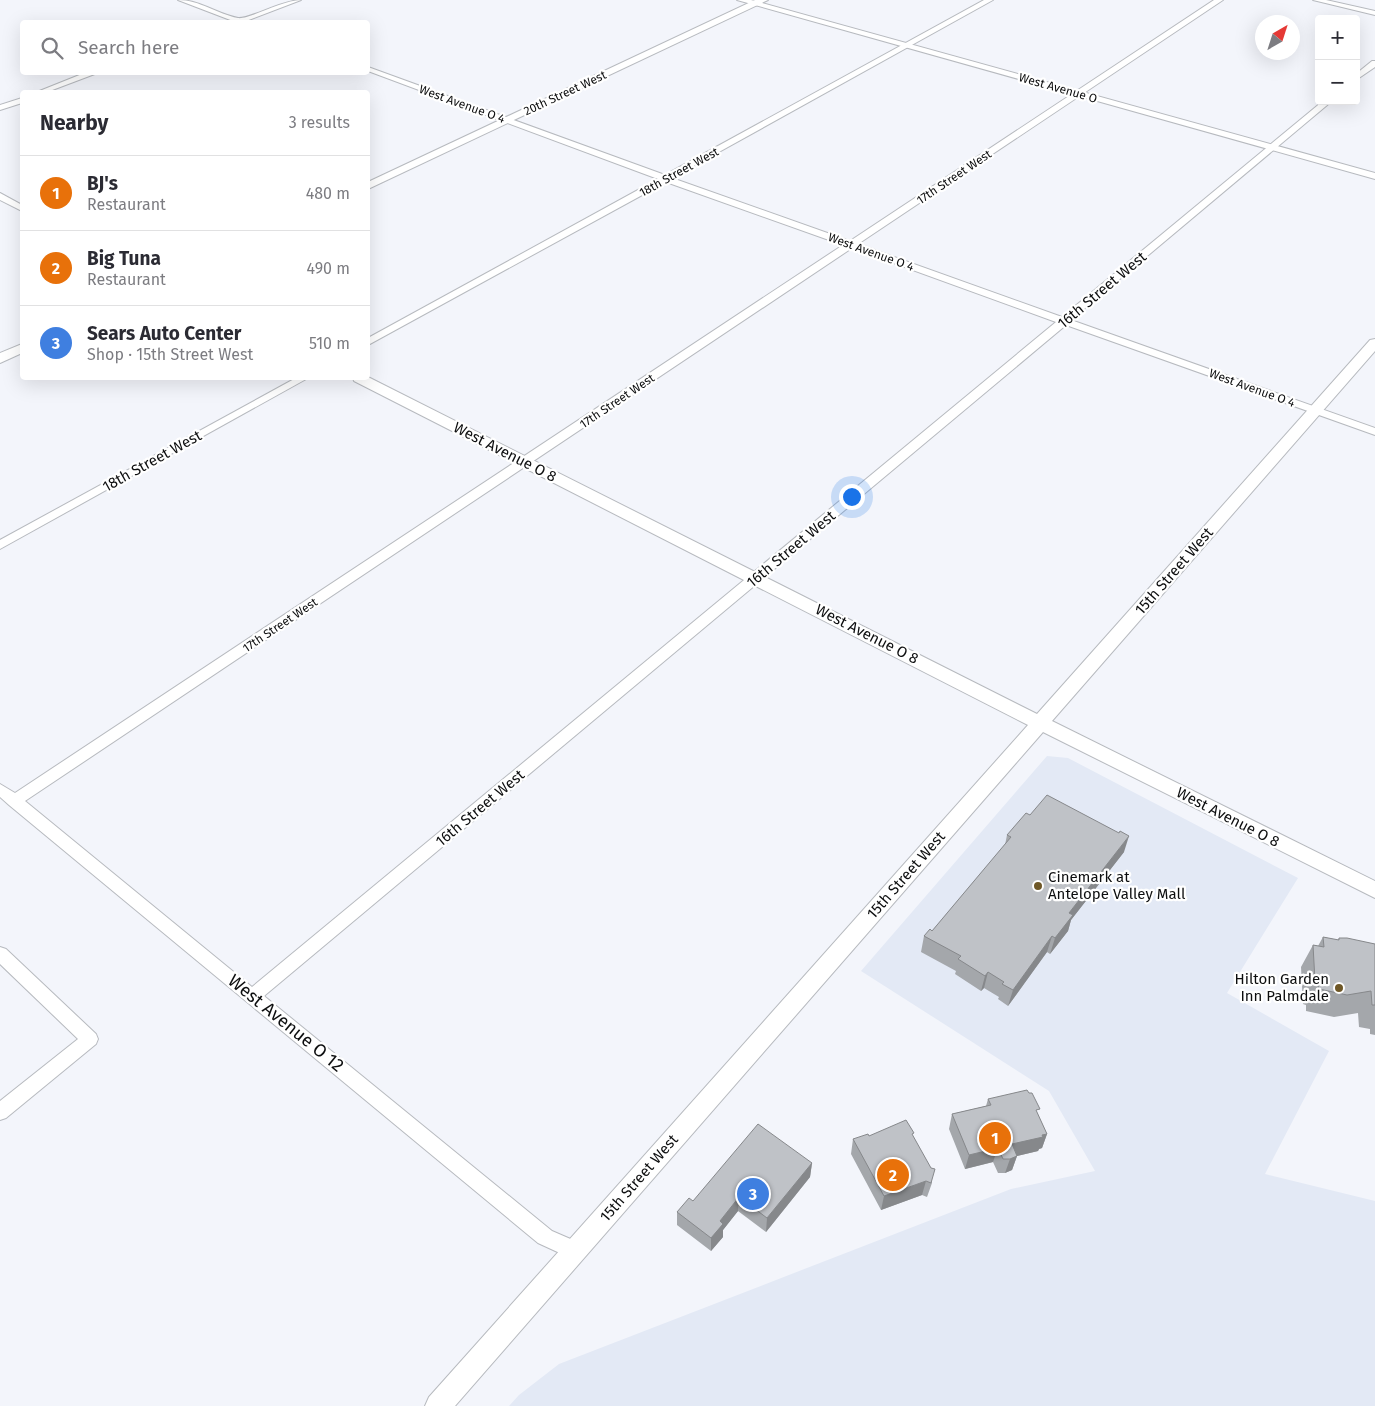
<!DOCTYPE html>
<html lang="en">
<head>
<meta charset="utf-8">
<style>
	:root { --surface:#fff; --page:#f7f7f7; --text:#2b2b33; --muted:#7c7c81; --line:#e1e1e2; --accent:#2563eb }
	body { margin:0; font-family:"Fira Sans",sans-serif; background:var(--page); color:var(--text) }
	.controls { position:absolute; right:15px; top:15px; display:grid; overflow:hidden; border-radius:5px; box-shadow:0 5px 20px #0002 }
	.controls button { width:45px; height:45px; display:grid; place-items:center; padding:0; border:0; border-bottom:1px solid var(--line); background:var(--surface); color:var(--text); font:25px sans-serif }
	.compass { position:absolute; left:1255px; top:15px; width:45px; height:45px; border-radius:50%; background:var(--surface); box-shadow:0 5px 20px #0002; rotate:39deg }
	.you { position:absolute; left:851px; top:496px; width:18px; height:18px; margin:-12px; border:4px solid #fff; border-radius:50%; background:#1a73e8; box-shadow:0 0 0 8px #1a73e833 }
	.badge { display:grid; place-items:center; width:32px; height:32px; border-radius:50%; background:var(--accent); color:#fff; font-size:16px; font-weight:700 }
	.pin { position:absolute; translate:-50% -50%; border:2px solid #fff; box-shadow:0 1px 5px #0006 }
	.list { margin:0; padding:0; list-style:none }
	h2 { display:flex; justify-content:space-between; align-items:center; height:65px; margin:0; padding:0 20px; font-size:21px }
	h2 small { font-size:16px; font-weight:400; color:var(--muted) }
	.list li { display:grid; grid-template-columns:32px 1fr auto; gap:15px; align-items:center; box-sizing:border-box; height:75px; padding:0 20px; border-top:1px solid var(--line) }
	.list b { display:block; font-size:19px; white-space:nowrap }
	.list p { margin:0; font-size:16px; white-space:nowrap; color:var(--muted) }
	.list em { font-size:16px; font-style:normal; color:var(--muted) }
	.icon { flex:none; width:28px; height:28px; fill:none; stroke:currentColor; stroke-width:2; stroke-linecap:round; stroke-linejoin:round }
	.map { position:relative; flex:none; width:1375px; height:1406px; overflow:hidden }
	.search { position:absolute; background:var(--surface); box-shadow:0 5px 20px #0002; left:20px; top:20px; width:350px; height:55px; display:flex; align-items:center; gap:12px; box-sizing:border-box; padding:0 18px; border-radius:5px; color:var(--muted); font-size:19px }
	.panel { position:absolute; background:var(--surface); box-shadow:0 5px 20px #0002; left:20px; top:90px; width:350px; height:290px; border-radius:5px }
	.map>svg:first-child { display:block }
	.built { fill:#e3e9f5 }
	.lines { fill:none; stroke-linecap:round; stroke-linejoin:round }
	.minor-casing { stroke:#b7babf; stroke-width:2 }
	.tertiary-casing { stroke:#b7babf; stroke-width:2 }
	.secondary-casing { stroke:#b7babf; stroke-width:2 }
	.minor { fill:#fff; fill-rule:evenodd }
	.tertiary { fill:#fff; fill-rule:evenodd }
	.secondary { fill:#fff; fill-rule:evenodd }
	.wall { fill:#a4a7ab }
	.shaded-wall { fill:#86888b }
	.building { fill:#bfc2c7; stroke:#86888b }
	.poi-dot { fill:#6e5727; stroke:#fff; stroke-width:2 }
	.labels { text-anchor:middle; stroke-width:4.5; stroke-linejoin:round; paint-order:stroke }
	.far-street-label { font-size:12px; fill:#0d0e0f; stroke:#fff }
	.street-label { font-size:15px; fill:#0d0e0f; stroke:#fff }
	.poi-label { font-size:15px; fill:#0d0e0f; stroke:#fff; text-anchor:start }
	.near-street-label { font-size:18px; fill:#0d0e0f; stroke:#fff }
</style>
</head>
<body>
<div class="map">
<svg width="1375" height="1406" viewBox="0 0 1375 1406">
	<rect width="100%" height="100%" fill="#f3f5fb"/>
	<path class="built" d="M1047,756l21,2 230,120 -71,115 102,58 -64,123 110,27v205h-866l10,-11 40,-31 452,-175 84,-18 -46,-80 -188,-120z"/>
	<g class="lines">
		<g class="minor-casing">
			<g id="minor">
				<path d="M178,0c22,0 39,14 60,18 10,2 44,-18 63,-18l-55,21v1h-13v-1z"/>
				<path d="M984,0h9l-321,178 178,63 364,-241h9l-365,244 204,73 261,-216h9l-261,219 304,108v7l-309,-110 -802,671 288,235 30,13 2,7 -2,7 -7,2 -37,-17 -529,-438 -9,-8v-13l15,9 828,-548 -177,-63 -298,163v-7l290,-159 -290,-108v-4l297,108zM852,248l204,74 -804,665 -227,-186z"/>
				<path d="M1313,0h13l49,11v4z"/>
				<path d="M1372,61h3v6l-19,13v-6z"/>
				<path d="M87,72h13l-53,20h-10z"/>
				<path d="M22,98v5l-22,7v-5z"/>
				<path d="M0,193l22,12v6l-22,-11z"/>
				<path d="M296,378h12l-308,171v-9z"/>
				<path d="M0,947l6,2 90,85 2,5 -2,5 -90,74 -6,2v-19l78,-62 -78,-75z"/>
			</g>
		</g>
		<g class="tertiary-casing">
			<g id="tertiary">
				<path d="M737,0h14l624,173v6z"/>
				<path d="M1375,339v12l-323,370 323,160v17l-332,-166 -588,674h-30l4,-9 599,-672 -674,-344 -1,-3 15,-1 669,337 333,-374z"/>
			</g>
		</g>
		<g class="secondary-casing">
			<g id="secondary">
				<path d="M755,0h13l-400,189v-7z"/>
				<path d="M22,344v9l-22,10v-10z"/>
			</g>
		</g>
		<use href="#minor" class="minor"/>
		<use href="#tertiary" class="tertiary"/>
		<use href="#secondary" class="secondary"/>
	</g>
	<g class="wall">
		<path d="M1030,815l94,37 -53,68 -3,11 -18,23 -3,-2 -39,54 -10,-7 1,-2 -15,-9 -3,3 -26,-17 1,-3 -35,-19 3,-16 8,-5 73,-86 2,-10z"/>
		<path d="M1323,937l15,3 1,-2 36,6v91l-5,-1v-5l-11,-2 -1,-14 -24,4 -28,-6v-6l-3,-1 -2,-37 12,-22 5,1z"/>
		<path d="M988,1099l50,16 9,19 -5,14 -3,1 -1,2 -21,5 -5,14 -7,3h-7l-5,-11 -28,7 -16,-40 3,-15 34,-8z"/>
		<path d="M913,1137l19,46 -5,14 -5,-2 -41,15 -30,-56 2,-15z"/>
		<path d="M812,1163l-2,14 -44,55 -28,-21 -15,19v7l-12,14 -34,-26v-13l16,-11z"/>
	</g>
	<g class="shaded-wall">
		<path d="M1129,836l-5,16 -53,68 -3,11 -18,23 5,-16 14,-25z"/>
		<path d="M1052,936l-5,16 -39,54 5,-16z"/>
		<path d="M988,972l-4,16 -3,3 4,-15z"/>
		<path d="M1047,1134l-5,14 -3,1 -1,2 -21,5 -5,14 -7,3 5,-14 2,-15z"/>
		<path d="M998,1148l-5,14 -28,7 4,-14z"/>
		<path d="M812,1163l-2,14 -44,55 1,-14z"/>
		<path d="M926,1181l-4,14 -41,15 3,-14z"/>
		<path d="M739,1197l-1,14 -15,19v7l-12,14v-13l9,-17z"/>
	</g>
	<g class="building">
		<path d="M1047,795l72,38 1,-2 9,5 -60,77 4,2 -18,23 -3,-2 -39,54 -11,-6 2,-2 -16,-10 -3,4 -27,-17 3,-3 -37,-20 6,-7 2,2 79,-94 -4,-2 19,-22 4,2z"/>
		<path d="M1323,937l16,3v-2h8l28,6v61h-3l-1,-14 -24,4 -28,-6 -1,-7 -3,-1 -2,-36 11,2z"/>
		<path d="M1027,1090l2,3h3l8,16 -4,1 11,24 -5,1 1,2 -31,7 5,12 -7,3h-7l-5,-11 -29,7 -17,-41 39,-9 -3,-6z"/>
		<path d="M906,1120l8,13 -2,1 19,34 4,1 -4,14 -5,-2 -42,15 -31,-57 15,-5 1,2z"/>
		<path d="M758,1124l54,39 -45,55 -28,-21 -19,24 3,3 -12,14 -34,-26 12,-14 4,3z"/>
	</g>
	<g class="poi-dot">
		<circle cx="1038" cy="886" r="5"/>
		<circle cx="1339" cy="988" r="5"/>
	</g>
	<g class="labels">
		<g class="far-street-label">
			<text transform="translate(1058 88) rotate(16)" y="4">West Avenue O</text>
			<text transform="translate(565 93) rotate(-25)" y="4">20th Street West</text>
			<text transform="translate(462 104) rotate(20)" y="4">West Avenue O 4</text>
			<text transform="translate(679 172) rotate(-29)" y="4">18th Street West</text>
			<text transform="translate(954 177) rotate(-34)" y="4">17th Street West</text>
			<text transform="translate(871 252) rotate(20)" y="4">West Avenue O 4</text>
			<text transform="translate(1252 388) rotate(20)" y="4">West Avenue O 4</text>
			<text transform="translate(617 401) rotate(-34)" y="4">17th Street West</text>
			<text transform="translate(280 625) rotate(-34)" y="4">17th Street West</text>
		</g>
		<g class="street-label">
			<text transform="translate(1102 290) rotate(-40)" y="5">16th Street West</text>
			<text transform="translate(505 452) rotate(27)" y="5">West Avenue O 8</text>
			<text transform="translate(152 461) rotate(-29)" y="5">18th Street West</text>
			<text transform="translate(791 549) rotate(-40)" y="5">16th Street West</text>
			<text transform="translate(1174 571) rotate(-49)" y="5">15th Street West</text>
			<text transform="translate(867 634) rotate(27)" y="5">West Avenue O 8</text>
			<text transform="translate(480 808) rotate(-40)" y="5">16th Street West</text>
			<text transform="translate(1228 817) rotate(27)" y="5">West Avenue O 8</text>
			<text transform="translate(906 875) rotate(-49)" y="5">15th Street West</text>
			<text transform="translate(639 1178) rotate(-49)" y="5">15th Street West</text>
		</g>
		<g class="poi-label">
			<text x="1048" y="882">Cinemark at<tspan x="1048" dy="17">Antelope Valley Mall</tspan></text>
			<text x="1329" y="984" text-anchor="end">Hilton Garden<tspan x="1329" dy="17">Inn Palmdale</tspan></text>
		</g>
		<g class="near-street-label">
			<text transform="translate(286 1023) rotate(39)" y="6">West Avenue O 12</text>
		</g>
	</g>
</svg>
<div class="controls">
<button>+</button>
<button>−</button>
</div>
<svg class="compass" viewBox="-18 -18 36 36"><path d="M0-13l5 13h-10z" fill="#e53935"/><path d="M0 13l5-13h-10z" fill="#7c7c81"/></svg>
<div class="you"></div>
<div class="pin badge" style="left:995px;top:1138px;background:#e8710a">1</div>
<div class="pin badge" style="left:893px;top:1175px;background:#e8710a">2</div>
<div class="pin badge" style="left:753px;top:1194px;background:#3f7fe0">3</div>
<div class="search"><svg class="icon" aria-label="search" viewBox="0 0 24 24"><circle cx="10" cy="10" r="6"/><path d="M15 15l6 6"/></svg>Search here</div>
<section class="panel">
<h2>Nearby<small>3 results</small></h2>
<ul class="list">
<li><span class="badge" style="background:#e8710a">1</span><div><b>BJ's</b><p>Restaurant</p></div><em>480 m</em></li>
<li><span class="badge" style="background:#e8710a">2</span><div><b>Big Tuna</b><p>Restaurant</p></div><em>490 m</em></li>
<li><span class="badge" style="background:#3f7fe0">3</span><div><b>Sears Auto Center</b><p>Shop · 15th Street West</p></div><em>510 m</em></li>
</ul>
</section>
</div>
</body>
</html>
